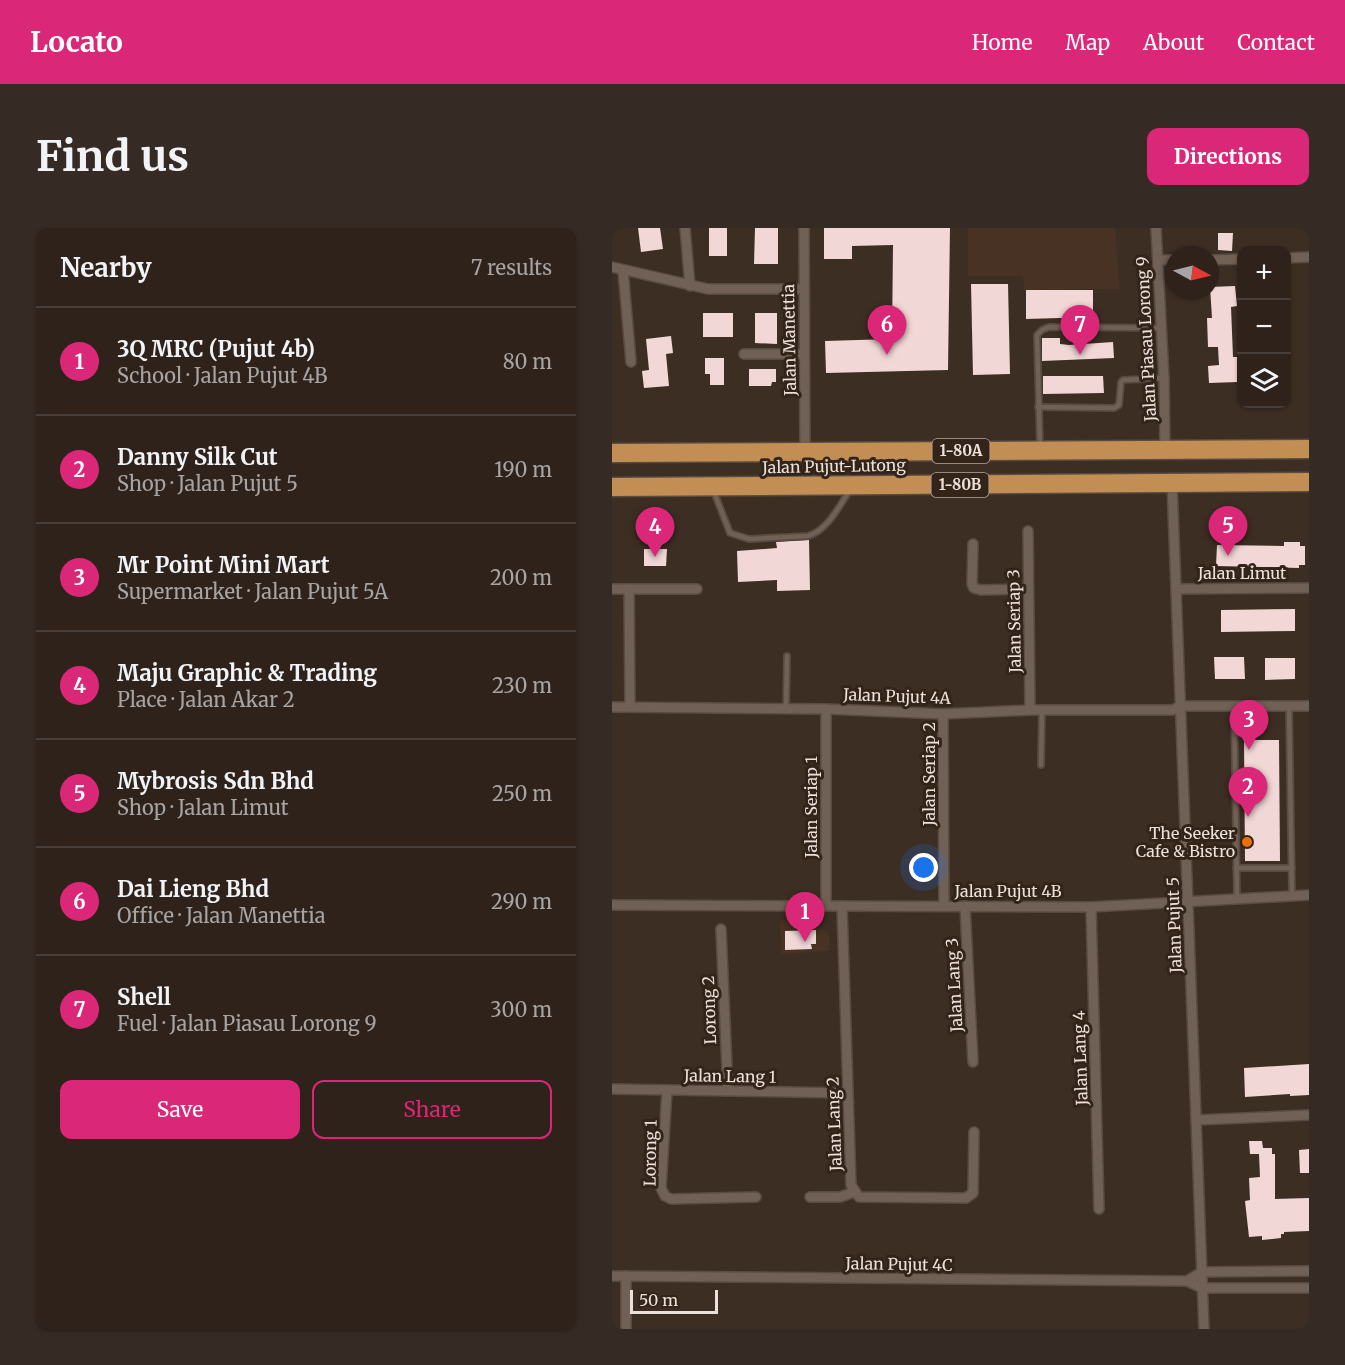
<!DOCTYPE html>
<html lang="en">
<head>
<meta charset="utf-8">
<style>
	:root { --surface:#2e221b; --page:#362a24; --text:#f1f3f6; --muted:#a7a4a3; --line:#493f3a; --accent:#db2777 }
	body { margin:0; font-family:Merriweather,serif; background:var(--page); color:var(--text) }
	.controls { position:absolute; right:18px; top:18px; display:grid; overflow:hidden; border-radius:12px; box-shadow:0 2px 4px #0004 }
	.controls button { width:54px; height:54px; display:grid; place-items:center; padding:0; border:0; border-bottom:2px solid var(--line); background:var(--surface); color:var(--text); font:30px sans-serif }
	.compass { position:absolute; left:553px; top:18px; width:54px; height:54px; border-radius:50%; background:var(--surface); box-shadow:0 2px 4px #0004; rotate:97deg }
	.scale { position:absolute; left:18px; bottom:15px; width:88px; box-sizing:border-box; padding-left:6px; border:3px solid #ebe1da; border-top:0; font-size:16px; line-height:21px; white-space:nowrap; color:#ebe1da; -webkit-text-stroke:4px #33241a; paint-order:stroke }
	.you { position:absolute; left:312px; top:640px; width:21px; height:21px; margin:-15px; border:4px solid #fff; border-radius:50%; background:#1a73e8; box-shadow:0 0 0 9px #1a73e833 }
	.badge { display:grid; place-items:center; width:39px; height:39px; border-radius:50%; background:var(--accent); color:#fff; font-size:20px; font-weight:700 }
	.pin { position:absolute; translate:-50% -50px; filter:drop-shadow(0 2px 3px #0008) }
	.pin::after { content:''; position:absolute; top:32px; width:21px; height:18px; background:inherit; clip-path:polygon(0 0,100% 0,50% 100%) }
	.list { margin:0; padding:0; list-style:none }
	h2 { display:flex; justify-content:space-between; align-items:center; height:78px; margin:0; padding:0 24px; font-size:26px }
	h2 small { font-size:20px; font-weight:400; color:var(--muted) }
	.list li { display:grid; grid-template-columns:39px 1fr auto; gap:18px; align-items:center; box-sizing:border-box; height:108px; padding:0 24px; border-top:2px solid var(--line) }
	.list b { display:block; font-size:22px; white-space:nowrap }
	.list p { margin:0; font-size:20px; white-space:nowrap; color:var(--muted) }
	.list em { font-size:20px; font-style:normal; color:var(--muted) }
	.actions { display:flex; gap:12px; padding:18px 24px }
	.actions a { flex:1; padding:14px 0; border:2px solid var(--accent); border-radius:12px; text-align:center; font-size:21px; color:var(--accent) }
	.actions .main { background:var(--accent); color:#fff }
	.icon { flex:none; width:33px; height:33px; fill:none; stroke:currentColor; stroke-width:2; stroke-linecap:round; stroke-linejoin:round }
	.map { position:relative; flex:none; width:697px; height:1101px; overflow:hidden; border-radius:12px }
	header { display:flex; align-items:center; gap:36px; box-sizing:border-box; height:84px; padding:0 30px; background:var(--accent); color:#fff }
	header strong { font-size:28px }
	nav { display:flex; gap:33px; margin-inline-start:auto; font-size:21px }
	.intro { display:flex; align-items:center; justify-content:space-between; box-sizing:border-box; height:144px; padding:0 36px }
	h1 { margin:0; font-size:42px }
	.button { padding:15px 27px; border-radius:12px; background:var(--accent); color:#fff; font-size:21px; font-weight:700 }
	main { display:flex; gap:36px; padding:0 36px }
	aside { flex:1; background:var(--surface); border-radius:12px; box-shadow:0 2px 4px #0004 }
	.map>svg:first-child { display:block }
	.built { fill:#473223 }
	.building { fill:#f1d8d6 }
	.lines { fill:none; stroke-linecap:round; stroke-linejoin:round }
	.lane-casing { stroke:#584b42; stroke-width:8 }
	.street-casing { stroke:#584b42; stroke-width:12 }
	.highway-casing { stroke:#584b42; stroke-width:21 }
	.lane { stroke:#716055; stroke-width:4.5 }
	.street { stroke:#716055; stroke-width:9 }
	.highway { stroke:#c28e53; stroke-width:18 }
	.food-dot { fill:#e8710a; stroke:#33241a; stroke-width:2 }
	.labels { text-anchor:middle; stroke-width:6; stroke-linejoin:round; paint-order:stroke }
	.shield { fill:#33241a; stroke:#b4a8a0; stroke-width:1.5 }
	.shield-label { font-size:15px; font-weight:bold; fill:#ebe1da }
	.street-label { font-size:16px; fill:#ebe1da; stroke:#33241a }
	.poi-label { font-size:16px; fill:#ebe1da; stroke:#33241a; text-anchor:end }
</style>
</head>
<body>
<header>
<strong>Locato</strong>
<nav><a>Home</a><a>Map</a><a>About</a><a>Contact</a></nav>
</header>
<div class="intro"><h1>Find us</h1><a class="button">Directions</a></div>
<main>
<aside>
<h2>Nearby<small>7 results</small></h2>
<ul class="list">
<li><span class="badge">1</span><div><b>3Q MRC (Pujut 4b)</b><p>School · Jalan Pujut 4B</p></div><em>80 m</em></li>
<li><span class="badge">2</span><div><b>Danny Silk Cut</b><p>Shop · Jalan Pujut 5</p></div><em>190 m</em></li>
<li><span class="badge">3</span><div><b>Mr Point Mini Mart</b><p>Supermarket · Jalan Pujut 5A</p></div><em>200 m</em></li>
<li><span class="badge">4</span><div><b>Maju Graphic &amp; Trading</b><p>Place · Jalan Akar 2</p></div><em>230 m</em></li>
<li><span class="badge">5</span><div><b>Mybrosis Sdn Bhd</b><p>Shop · Jalan Limut</p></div><em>250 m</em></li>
<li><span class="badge">6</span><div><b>Dai Lieng Bhd</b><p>Office · Jalan Manettia</p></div><em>290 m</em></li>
<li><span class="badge">7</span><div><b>Shell</b><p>Fuel · Jalan Piasau Lorong 9</p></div><em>300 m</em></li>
</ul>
<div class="actions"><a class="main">Save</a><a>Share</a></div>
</aside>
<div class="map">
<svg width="697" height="1101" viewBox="0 0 697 1101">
	<rect width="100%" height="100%" fill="#3d2e24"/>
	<g class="built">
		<path d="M356,0h147l5,61 -96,1 -1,-14h-55z"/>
		<path d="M168,692l30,1 19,13v17l-47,3z"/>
	</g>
	<g class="building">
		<path d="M26,0h22l3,21 -22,3z"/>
		<rect x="97" y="0" width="18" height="28"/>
		<path d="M143,0h23v36h-24z"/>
		<path d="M212,0h126l-2,142 -122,3 -1,-32 67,-2 1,-94 -41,1v13h-28z"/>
		<path d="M606,5h15l-1,18 -14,-1z"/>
		<path d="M359,56h37l2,90 -37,1z"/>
		<path d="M623,58l2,20 -6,1 2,50h7l1,15h-3v10l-29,1 -1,-17 11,-1 -1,-18h-10l-1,-29h5l-2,-31z"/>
		<path d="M414,62h67v27l-67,2z"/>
		<rect x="91" y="85" width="30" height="24"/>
		<path d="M143,85h22v31l-22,-1z"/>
		<path d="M59,108l2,17 -7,1 3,32 -25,2 -2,-17 7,-1 -3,-31z"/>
		<path d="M430,110h18v6l9,1 44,-3 1,16 -72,3z"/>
		<path d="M93,130h19v27h-14v-11h-5z"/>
		<path d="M137,141h27v13h-4l-1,4h-22z"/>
		<path d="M431,148h60l1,17 -61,1z"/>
		<path d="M197,312l1,50 -33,1v-11l-39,2 -1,-31 40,-3 -1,-6z"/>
		<path d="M672,314h16v4h5v19h-6v3l-83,-2 1,-21 67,1z"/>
		<path d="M32,321h23l-1,17h-22z"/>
		<path d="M683,381v22l-74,1v-22z"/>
		<path d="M602,429h30l1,22h-30z"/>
		<path d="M653,430h30v21l-30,1z"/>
		<path d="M632,512h35l1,121h-35z"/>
		<path d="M204,702v14h-5l1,5 -27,1v-19z"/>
		<path d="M697,836v31l-19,1v-2l-45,3 -1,-29z"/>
		<path d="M637,913h13l1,7h9v6h3v45l34,-1v33l-25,1v2h-3v4l-19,2v-4l-13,1 -4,-36 5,-1 -1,-22 11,-1 -1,-23h-9z"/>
		<path d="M697,921v24h-9l-1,-23z"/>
	</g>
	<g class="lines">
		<g class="lane-casing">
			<g id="lane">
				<path d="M426,179l76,1 5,-3 2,-23 2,-2 41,-2"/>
				<path d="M428,219l-3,-112 5,-5 7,-3 112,1"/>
				<path d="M102,264l16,41 19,6 59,-3c20,-6 31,-30 42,-46"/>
				<path d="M622,477l3,195"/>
				<path d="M677,478l3,189"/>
				<path d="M174,481l1,-53"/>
				<path d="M429,537l1,-55"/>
				<path d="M624,640h56"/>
			</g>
		</g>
		<g class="street-casing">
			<g id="street">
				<path d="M73,0l5,58"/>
				<path d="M192,0l1,224"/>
				<path d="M544,0l8,150 1,72"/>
				<path d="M674,30l23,-1"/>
				<path d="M546,32h16"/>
				<path d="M598,32l32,-1"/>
				<path d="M0,39l96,22h95"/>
				<path d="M11,42l8,92"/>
				<path d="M132,126h60"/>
				<path d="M560,255l32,846"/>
				<path d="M416,303l2,179"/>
				<path d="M361,316l-1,40 2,4 7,2 47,-1"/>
				<path d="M0,361h85"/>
				<path d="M17,361l1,118"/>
				<path d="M564,361l133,-1"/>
				<path d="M0,479l214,2 117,5 87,-4h143l7,-4h129"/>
				<path d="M214,481v196"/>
				<path d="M331,486l1,192"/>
				<path d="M0,677l479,2 218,-12"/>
				<path d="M230,678l9,279 8,12 107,1 7,-5 1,-61"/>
				<path d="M353,678l8,156"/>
				<path d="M479,679l8,302"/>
				<path d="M109,701l7,162"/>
				<path d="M0,861l235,4"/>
				<path d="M55,862l-6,98 4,8 6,3 85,-2"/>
				<path d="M584,892l113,-5"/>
				<path d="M198,969h30l14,-5"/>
				<path d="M0,1048l575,5 15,7h107"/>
				<path d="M14,1048v53"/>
				<path d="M575,1053l15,-9 107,-1"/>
			</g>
		</g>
		<g class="highway-casing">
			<g id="highway">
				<path d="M0,225l697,-4"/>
				<path d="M0,259l697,-5"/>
			</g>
		</g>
		<use href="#lane" class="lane"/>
		<use href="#street" class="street"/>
		<use href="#highway" class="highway"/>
	</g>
	<circle class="food-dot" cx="635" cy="614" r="6"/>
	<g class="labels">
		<g class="shield">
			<rect x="320.5" y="211" width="57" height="24" rx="4.5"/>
			<rect x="319.5" y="245" width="57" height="24" rx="4.5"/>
		</g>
		<g class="shield-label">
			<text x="349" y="228">1-80A</text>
			<text x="348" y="262">1-80B</text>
		</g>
		<g class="street-label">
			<text transform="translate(534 111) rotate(-93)" y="6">Jalan Piasau Lorong 9</text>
			<text transform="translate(177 112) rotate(-91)" y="6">Jalan Manettia</text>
			<text transform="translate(222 238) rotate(-1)" y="6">Jalan Pujut-Lutong</text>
			<text x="630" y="351">Jalan Limut</text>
			<text transform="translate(402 393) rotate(-91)" y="6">Jalan Seriap 3</text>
			<text transform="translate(285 468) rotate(2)" y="6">Jalan Pujut 4A</text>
			<text transform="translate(317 546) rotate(-90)" y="6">Jalan Seriap 2</text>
			<text transform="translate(199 579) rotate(-90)" y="6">Jalan Seriap 1</text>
			<text x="396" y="669">Jalan Pujut 4B</text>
			<text transform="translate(562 697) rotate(-92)" y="6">Jalan Pujut 5</text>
			<text transform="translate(342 757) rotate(-93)" y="6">Jalan Lang 3</text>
			<text transform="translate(97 782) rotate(-92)" y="6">Lorong 2</text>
			<text transform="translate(468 830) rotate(-92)" y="6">Jalan Lang 4</text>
			<text transform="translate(118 848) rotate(1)" y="6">Jalan Lang 1</text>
			<text transform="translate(222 896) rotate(-92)" y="6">Jalan Lang 2</text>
			<text transform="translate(38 925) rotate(-89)" y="6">Lorong 1</text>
			<text transform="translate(287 1036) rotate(1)" y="6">Jalan Pujut 4C</text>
		</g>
		<g class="poi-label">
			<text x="623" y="611">The Seeker<tspan x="623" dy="18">Cafe &amp; Bistro</tspan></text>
		</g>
	</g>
</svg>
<div class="controls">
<button>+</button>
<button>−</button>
<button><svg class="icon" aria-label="layers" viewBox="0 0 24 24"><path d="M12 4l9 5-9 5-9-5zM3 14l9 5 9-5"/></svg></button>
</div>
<svg class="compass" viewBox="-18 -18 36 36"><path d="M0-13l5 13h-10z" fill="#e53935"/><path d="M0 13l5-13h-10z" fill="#a7a4a3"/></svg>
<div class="scale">50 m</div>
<div class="you"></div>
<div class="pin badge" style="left:193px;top:714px">1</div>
<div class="pin badge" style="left:636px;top:589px">2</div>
<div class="pin badge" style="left:637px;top:522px">3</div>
<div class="pin badge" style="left:43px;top:329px">4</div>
<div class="pin badge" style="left:616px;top:328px">5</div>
<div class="pin badge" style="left:275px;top:127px">6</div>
<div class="pin badge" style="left:468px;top:127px">7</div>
</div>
</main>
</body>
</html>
